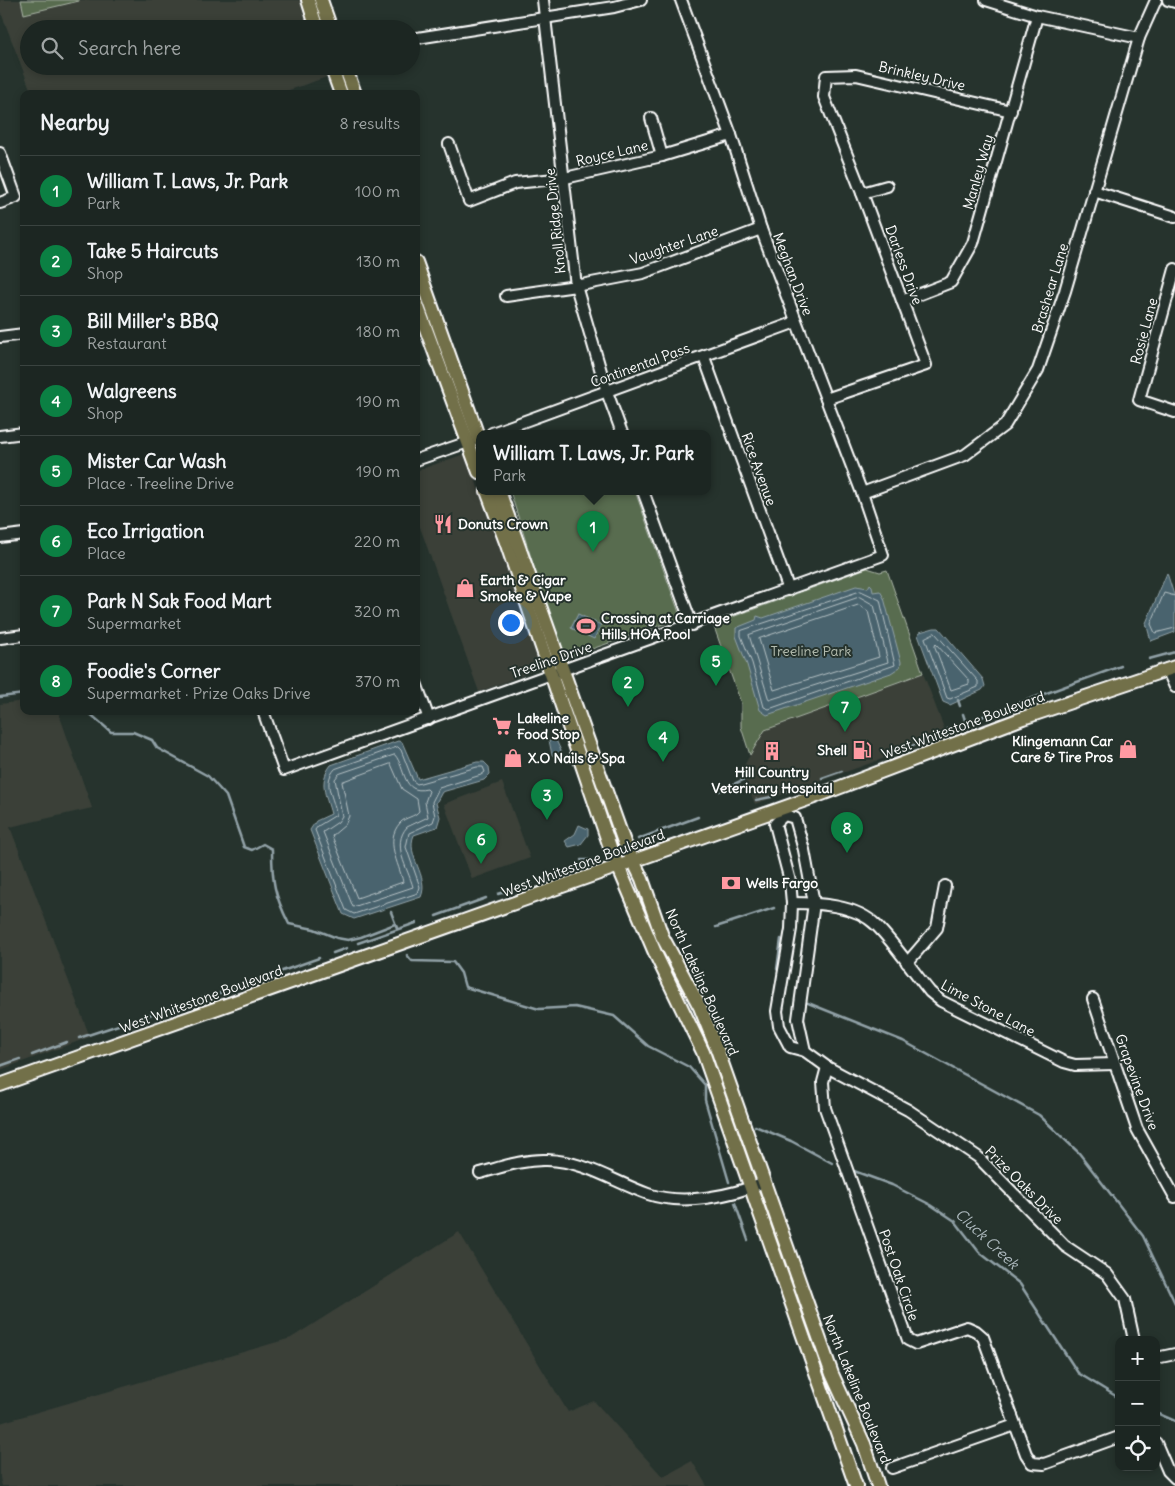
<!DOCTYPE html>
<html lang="en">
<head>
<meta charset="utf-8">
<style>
	:root { --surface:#1c2622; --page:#252e2a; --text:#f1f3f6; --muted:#a0a5a5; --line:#3a4340; --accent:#0b8043 }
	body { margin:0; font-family:Delius,sans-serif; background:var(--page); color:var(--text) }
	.controls { position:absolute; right:15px; bottom:15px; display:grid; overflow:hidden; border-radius:10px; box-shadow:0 2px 8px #0003 }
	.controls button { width:45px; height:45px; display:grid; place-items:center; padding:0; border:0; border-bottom:1px solid var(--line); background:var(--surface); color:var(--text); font:25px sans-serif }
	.you { position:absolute; left:510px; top:622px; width:18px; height:18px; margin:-12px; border:4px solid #fff; border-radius:50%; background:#1a73e8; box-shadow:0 0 0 8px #1a73e833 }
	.badge { display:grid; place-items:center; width:32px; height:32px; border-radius:50%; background:var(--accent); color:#fff; font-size:16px; font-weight:700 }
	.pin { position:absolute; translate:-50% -41px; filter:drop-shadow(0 1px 2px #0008) }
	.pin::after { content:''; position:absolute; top:26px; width:18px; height:15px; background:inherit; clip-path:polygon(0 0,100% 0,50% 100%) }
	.popup { position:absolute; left:476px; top:430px; width:235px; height:65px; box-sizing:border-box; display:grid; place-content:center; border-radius:10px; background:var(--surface); filter:drop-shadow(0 1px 4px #0005); font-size:16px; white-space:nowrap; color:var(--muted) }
	.popup b { font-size:19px; color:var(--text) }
	.popup::after { content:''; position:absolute; left:50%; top:100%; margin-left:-10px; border:10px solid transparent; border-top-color:var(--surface) }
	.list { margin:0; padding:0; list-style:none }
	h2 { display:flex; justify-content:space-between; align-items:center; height:65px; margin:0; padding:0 20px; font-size:21px }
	h2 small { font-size:16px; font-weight:400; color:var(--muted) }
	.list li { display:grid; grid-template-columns:32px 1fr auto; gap:15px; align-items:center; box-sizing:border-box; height:70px; padding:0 20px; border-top:1px solid var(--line) }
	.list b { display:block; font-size:19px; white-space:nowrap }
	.list p { margin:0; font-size:16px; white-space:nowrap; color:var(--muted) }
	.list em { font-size:16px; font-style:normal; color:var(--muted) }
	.icon { flex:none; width:28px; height:28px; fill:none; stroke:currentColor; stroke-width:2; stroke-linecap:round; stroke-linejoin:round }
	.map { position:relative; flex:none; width:1175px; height:1486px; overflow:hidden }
	.search { position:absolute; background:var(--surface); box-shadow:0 2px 8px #0003; left:20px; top:20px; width:400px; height:55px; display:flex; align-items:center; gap:12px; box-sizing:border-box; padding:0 18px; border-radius:28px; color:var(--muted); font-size:19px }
	.panel { position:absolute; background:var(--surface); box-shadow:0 2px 8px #0003; left:20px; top:90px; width:400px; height:625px; border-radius:10px }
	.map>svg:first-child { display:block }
	.built { fill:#3a4039 }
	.green { fill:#586c50; stroke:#acb6a8 }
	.water { fill:#49646e; stroke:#92a2a8 }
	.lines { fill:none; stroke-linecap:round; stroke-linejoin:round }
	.shore { stroke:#b6c1c5; stroke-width:1 }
	.stream { stroke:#92a2a8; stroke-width:2.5 }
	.minor-casing { stroke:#fff; stroke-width:14 }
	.major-casing { stroke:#fff; stroke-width:16 }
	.minor { stroke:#26332d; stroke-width:10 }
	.major { stroke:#726f4a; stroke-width:12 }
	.labels { text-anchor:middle; stroke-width:4; stroke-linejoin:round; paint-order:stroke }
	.street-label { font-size:14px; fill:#fff; stroke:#26332d }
	.poi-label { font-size:14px; font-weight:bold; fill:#fff; stroke:#26332d; text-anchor:start }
	.park-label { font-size:14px; fill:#b4bdb0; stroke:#26332d }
	.water-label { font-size:15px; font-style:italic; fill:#adb9be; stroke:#26332d }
</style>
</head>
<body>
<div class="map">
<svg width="1175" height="1486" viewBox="0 0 1175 1486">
	<rect width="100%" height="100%" fill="#26332d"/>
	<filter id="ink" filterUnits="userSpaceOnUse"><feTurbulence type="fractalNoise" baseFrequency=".02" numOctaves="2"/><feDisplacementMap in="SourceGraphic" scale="10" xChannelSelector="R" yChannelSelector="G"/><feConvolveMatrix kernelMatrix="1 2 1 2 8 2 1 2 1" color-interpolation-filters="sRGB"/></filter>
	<g filter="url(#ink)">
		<g class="built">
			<path d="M0,0h303l9,29h-283v37h294l4,11 -49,17h-246l-32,-84z"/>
			<path d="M467,453l12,38h2l65,175 -67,26 -63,-176v-45z"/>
			<path d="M923,673l24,63 -192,68 -14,-33 23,-41z"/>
			<path d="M24,701v10h34l34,97 -82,19 80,210 -90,33v-366z"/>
			<path d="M502,782l28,76 -58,21 -28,-75z"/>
			<path d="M459,1232l109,180 26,-11 69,76 29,-16 15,25h-705l-2,-8v-55l291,-85z"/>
		</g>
		<g class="green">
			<path d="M21,0h58v1l-55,13z"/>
			<path d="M510,491h125l46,127 -118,41z"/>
			<path d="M867,568l13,4 7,-2 36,103 -158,57 -15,25 -9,-28v-24l-28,-79z"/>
		</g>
		<g class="water">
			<path d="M1167,573l8,25v34l-24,9 -5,-18z"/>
			<path d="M870,584l2,2 1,6 7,-1 4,7 17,64 -1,5 -9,6 -124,42 -7,-5 -13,-45 -11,-29v-8l20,-8 1,-4 6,2 93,-32 12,2z"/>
			<path d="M578,614l23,11 -7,14 -23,-11z"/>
			<path d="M934,628h5l44,51 2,7 -3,4 -32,15 -7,-3 -25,-67 2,-3z"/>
			<path d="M549,740h7l6,13 -4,5 -6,-3z"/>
			<path d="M398,741l4,1 16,37 59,-17h7l5,5 1,7 -6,6 -42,12 -6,11 4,14 -3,10 -23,8c-9,21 16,41 7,62l-67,22 -11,-5 -33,-84 6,-9 15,-7c-5,-19 -13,-32 0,-49z"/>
			<path d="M579,825l9,4v6l-7,9 -12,3 -4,-6 10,-7z"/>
		</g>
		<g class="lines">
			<g class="shore">
				<path d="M861,591l19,9 15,65 -126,44 -5,-2 -12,-44 -11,-27v-5z"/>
				<path d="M1175,596l-11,-3 -13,31 4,9 20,-5"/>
				<path d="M860,597l14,8 14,57 -119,38 -20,-65z"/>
				<path d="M859,605l9,6 11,46 -105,33 -15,-51z"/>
				<path d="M935,633l43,48v6l-28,12 -3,-1 -22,-60z"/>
				<path d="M936,644l33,36v4l-18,6 -16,-43z"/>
				<path d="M398,747l3,3 12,31 4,3 60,-17h6l2,5 -4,3 -42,13 -7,14 3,14 -2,6 -24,11 -3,14 14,40 -2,6 -64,21 -8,-4 -31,-80 3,-4 18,-11c-1,-17 -15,-31 -1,-46z"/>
				<path d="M395,755c11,13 7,40 32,34l2,2 -4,11 3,15 -21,10c-16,18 1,41 6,60l-60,20 -30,-75 15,-10 4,-6 -7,-37 4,-5z"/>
				<path d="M391,764l11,25 15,10 2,12c-4,6 -14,6 -19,12 -16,18 -1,40 3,59l-46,16 -25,-62 13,-11 4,-9 -7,-34z"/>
			</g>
			<g class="stream">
				<path d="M1149,659l26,-7"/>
				<path d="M0,697l24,-3"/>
				<path d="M958,700l2,6"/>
				<path d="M87,711l24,21h22l19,8 5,8 51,28 18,20 18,51 8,3 11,-6 9,5c0,33 2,45 17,75l25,5 23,9 11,2 13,-3 34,-13"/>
				<path d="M963,714l3,9"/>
				<path d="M948,729l173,-63"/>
				<path d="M896,752l21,-8"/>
				<path d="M822,778l20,-7"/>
				<path d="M719,791l26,-12"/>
				<path d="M783,792l16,-6"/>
				<path d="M756,800l15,-3"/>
				<path d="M638,839l60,-22"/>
				<path d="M581,860h13"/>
				<path d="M517,887l15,-4"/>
				<path d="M498,894l7,-2"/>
				<path d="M391,912l6,16"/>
				<path d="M436,916l50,-18"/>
				<path d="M716,927l58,-19"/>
				<path d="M358,943l58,-20"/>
				<path d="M333,953l14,-5"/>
				<path d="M407,955l5,6 41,1 8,11 4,14 74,22 36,-2 39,9 34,30 41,21 16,18v15l24,82"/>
				<path d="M780,972l-3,-3 4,-30"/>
				<path d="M220,993l99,-35"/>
				<path d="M192,1001l16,-5"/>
				<path d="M808,1003l95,38 136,74 40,38 64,83 32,67"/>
				<path d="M79,1038l100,-33"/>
				<path d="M32,1055l35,-13"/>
				<path d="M0,1066l20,-7"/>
				<path d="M755,1126l36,15 41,22"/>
				<path d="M854,1171l38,14 39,20 24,16 24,31 41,32 58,89 41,25"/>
				<path d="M735,1203l13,37"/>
				<path d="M1159,1414l16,7"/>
			</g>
			<g class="minor-casing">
				<g id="minor">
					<path d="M543,0l33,286 31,106 15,41"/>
					<path d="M986,0l51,16 102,22"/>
					<path d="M1168,0l7,2"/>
					<path d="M411,39l203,-32 27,-7"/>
					<path d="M651,118l11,38"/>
					<path d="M449,144l20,57 46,-18 50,-5 97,-22 69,-21"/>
					<path d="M0,153l16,44 -16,6"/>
					<path d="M1094,191l81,26"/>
					<path d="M862,193l25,-7"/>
					<path d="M1175,269l-36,131 36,12"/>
					<path d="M506,296l70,-10 67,-13 118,-44"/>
					<path d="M902,301l49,-19 22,-39 64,-227"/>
					<path d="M0,337l24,-3"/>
					<path d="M704,357l85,233"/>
					<path d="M826,399l100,-34 -64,-172 -38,-96 2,-21 30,-1 155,36"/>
					<path d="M492,433l304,-111"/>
					<path d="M0,436l24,-3"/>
					<path d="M416,460l58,-20"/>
					<path d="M643,491l49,134"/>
					<path d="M862,493l103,-38 40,-30 33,-55 27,-79 74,-253 17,-38"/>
					<path d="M0,537l24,-3"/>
					<path d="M0,638l24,-3"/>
					<path d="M1167,669l8,18"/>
					<path d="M416,683l13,36"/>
					<path d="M263,711l21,59 599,-215 -21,-62 -101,-264 -30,-94 -50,-135"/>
					<path d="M784,815l-9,9 15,57 2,22 -1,26 -14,82 2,15 11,21 15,4 22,16 81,43 70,47 87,89 42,28 18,25 9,41"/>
					<path d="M784,815l11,3 9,32 10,53 -16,116 7,32"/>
					<path d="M792,903c27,0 64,2 84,22 20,20 36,45 54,67l11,9 123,61 11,3 40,-1"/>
					<path d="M907,963l30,-35 8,-42"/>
					<path d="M1093,999l44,130 38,68"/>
					<path d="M827,1067l-4,15 2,26 83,232 8,4 51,-17 9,4 7,6 43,117 6,9 12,1 75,-27"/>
					<path d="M480,1173c22,-6 44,-14 67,-13 38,1 67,22 101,34 35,12 84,2 116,-12"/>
					<path d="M1156,1358l19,-4"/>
					<path d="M1156,1443l12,28 7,7"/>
					<path d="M892,1468l123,-43"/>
				</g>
			</g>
			<g class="major-casing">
				<g id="major">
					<path d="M308,0l9,29"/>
					<path d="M321,0l10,29"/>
					<path d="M331,66l10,28"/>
					<path d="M345,66l10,28"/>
					<path d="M416,262l63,177"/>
					<path d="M416,302l63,170"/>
					<path d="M487,491l20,54 103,302 46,108 47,97 153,434"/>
					<path d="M499,491l125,351 18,37 20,57 38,71 17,42 115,325 32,70 14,42"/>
					<path d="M0,1085l814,-288 209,-79 152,-51"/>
				</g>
			</g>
			<use href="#minor" class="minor"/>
			<use href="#major" class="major"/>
		</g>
	</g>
	<defs>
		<g id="restaurant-bare" transform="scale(1.5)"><path d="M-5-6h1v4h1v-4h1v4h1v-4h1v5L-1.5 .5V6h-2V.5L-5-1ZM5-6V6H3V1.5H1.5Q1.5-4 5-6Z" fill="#ff9aa2" stroke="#26332d" stroke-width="2.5" paint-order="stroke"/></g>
		<g id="shop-bare" transform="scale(1.5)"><path d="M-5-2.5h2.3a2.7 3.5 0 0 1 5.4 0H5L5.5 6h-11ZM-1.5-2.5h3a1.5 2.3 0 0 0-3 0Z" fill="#ff9aa2" stroke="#26332d" stroke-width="2.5" paint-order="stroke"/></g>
		<g id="stadium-bare" transform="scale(1.5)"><path d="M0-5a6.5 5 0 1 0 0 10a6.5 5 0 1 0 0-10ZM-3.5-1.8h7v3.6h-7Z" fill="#ff9aa2" stroke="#26332d" stroke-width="2.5" paint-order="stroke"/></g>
		<g id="supermarket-bare" transform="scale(1.5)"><path d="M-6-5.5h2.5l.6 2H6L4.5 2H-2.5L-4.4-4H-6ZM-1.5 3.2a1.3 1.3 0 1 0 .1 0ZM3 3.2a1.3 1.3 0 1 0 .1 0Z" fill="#ff9aa2" stroke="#26332d" stroke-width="2.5" paint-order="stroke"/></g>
		<g id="fuel-bare" transform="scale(1.5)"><path d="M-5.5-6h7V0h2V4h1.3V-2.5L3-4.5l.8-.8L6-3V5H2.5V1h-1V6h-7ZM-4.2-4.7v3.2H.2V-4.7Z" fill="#ff9aa2" stroke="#26332d" stroke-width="2.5" paint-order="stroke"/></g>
		<g id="building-bare" transform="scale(1.5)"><path d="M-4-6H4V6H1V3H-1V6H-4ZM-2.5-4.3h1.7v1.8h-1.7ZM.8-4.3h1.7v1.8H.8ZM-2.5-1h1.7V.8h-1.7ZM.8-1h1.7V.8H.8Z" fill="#ff9aa2" stroke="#26332d" stroke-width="2.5" paint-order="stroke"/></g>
		<g id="bank-bare" transform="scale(1.5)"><path d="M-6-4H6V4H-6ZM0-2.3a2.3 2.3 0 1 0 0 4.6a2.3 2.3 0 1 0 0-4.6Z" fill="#ff9aa2" stroke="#26332d" stroke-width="2.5" paint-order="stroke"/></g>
	</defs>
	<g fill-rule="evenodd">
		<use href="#restaurant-bare" x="443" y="524"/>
		<use href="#shop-bare" x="465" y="588"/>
		<use href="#stadium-bare" x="586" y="626"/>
		<use href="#supermarket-bare" x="502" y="726"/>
		<use href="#shop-bare" x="1128" y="749"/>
		<use href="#fuel-bare" x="862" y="750"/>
		<use href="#building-bare" x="772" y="751"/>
		<use href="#shop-bare" x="513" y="758"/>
		<use href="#bank-bare" x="731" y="883"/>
	</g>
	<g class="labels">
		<g class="street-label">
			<text transform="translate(922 76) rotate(13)" y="5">Brinkley Drive</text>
			<text transform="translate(612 153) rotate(-13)" y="5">Royce Lane</text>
			<text transform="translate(978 172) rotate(-74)" y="5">Manley Way</text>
			<text transform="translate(555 221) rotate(-96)" y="5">Knoll Ridge Drive</text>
			<text transform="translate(674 245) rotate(-19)" y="5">Vaughter Lane</text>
			<text transform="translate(904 265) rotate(70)" y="5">Darless Drive</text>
			<text transform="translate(793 274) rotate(69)" y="5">Meghan Drive</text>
			<text transform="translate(1050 288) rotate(-73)" y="5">Brashear Lane</text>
			<text transform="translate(1144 331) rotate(-75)" y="5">Rosie Lane</text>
			<text transform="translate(640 365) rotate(-20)" y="5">Continental Pass</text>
			<text transform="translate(759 469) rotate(70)" y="5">Rice Avenue</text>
			<text transform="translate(551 660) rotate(-19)" y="5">Treeline Drive</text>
			<text transform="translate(963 725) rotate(-20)" y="5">West Whitestone Boulevard</text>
			<text transform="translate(583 863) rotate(-20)" y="5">West Whitestone Boulevard</text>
			<text transform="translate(702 982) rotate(66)" y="5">North Lakeline Boulevard</text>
			<text transform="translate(201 999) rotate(-20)" y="5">West Whitestone Boulevard</text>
			<text transform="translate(988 1008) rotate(28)" y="5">Lime Stone Lane</text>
			<text transform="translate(1137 1082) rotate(70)" y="5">Grapevine Drive</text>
			<text transform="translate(1024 1185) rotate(45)" y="5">Prize Oaks Drive</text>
			<text transform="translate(899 1275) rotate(71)" y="5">Post Oak Circle</text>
			<text transform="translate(857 1389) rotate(68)" y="5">North Lakeline Boulevard</text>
		</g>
		<g class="poi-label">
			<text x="458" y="529">Donuts Crown</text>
			<text x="480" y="585">Earth &amp; Cigar<tspan x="480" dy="16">Smoke &amp; Vape</tspan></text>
			<text x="601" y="623">Crossing at Carriage<tspan x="601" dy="16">Hills HOA Pool</tspan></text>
			<text x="517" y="723">Lakeline<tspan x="517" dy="16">Food Stop</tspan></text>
			<text x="1113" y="746" text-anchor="end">Klingemann Car<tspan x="1113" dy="16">Care &amp; Tire Pros</tspan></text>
			<text x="847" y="755" text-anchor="end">Shell</text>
			<text x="528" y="763">X.O Nails &amp; Spa</text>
			<text x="772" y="777" text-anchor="middle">Hill Country<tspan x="772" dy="16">Veterinary Hospital</tspan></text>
			<text x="746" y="888">Wells Fargo</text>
		</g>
		<g class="park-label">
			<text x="811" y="656">Treeline Park</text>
		</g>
		<g class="water-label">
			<text transform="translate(987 1239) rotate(43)" y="5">Cluck Creek</text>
		</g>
	</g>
</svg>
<div class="controls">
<button>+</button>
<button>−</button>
<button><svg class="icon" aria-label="locate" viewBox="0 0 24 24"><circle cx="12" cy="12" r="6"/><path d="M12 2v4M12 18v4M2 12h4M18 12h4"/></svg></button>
</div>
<div class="you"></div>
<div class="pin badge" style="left:593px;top:552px">1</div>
<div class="popup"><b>William T. Laws, Jr. Park</b>Park</div>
<div class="pin badge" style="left:628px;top:707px">2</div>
<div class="pin badge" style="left:547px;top:820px">3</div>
<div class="pin badge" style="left:663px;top:762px">4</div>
<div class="pin badge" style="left:716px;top:686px">5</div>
<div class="pin badge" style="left:481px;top:864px">6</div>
<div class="pin badge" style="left:845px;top:732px">7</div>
<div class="pin badge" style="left:847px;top:853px">8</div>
<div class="search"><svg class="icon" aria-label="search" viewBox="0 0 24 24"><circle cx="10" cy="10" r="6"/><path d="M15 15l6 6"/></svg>Search here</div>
<section class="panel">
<h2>Nearby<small>8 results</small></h2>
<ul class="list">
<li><span class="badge">1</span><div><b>William T. Laws, Jr. Park</b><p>Park</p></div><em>100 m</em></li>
<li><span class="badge">2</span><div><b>Take 5 Haircuts</b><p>Shop</p></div><em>130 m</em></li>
<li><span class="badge">3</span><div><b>Bill Miller's BBQ</b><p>Restaurant</p></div><em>180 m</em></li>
<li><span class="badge">4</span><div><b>Walgreens</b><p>Shop</p></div><em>190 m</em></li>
<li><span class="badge">5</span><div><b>Mister Car Wash</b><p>Place · Treeline Drive</p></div><em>190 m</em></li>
<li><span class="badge">6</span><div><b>Eco Irrigation</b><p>Place</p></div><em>220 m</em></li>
<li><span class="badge">7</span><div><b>Park N Sak Food Mart</b><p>Supermarket</p></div><em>320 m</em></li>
<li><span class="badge">8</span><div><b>Foodie's Corner</b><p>Supermarket · Prize Oaks Drive</p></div><em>370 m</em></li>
</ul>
</section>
</div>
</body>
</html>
